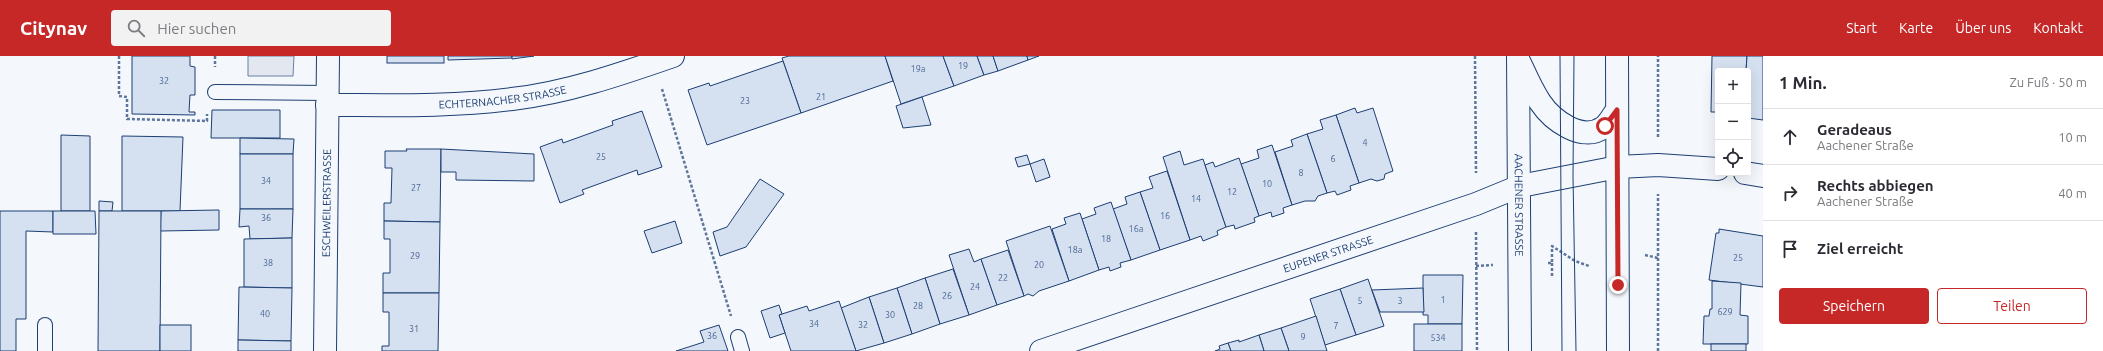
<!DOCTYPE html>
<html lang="de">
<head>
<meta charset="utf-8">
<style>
	:root { --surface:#fff; --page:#f2f2f3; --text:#2b2b33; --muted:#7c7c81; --line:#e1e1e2; --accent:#c62828 }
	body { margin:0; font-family:Ubuntu,sans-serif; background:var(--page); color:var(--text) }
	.controls { position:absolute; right:12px; top:12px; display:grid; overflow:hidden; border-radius:4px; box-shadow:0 4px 16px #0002 }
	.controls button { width:36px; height:36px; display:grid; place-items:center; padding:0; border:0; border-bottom:1px solid var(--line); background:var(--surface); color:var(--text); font:20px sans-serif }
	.stop { position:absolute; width:12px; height:12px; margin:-9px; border:3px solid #c62828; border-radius:50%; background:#fff }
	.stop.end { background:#c62828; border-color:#fff; box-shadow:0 1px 4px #0008 }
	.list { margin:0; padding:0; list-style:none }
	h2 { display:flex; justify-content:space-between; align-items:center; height:52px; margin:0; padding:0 16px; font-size:17px }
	h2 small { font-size:13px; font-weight:400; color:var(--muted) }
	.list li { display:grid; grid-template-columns:26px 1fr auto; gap:12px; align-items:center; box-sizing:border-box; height:56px; padding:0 16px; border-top:1px solid var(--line) }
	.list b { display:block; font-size:15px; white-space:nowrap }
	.list p { margin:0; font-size:13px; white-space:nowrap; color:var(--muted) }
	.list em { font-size:13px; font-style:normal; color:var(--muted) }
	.actions { display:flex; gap:8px; padding:12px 16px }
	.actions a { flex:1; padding:9px 0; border:1px solid var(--accent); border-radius:4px; text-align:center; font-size:14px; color:var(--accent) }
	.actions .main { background:var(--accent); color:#fff }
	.icon { flex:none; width:22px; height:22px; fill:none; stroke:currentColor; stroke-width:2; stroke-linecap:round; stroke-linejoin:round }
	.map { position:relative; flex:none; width:1763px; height:295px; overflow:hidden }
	header { display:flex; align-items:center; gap:24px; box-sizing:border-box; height:56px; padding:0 20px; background:var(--accent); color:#fff }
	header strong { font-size:19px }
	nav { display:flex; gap:22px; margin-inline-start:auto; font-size:14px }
	.search { width:280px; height:36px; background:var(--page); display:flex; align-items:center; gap:10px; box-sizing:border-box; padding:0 14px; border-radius:4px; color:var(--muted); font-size:15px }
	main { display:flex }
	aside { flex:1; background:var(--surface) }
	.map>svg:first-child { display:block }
	.parking { fill:#e3e8f0; stroke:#687fa3 }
	.building { fill:#d5e0f0; stroke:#1d3f73 }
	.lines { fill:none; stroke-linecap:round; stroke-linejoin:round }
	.service-casing { stroke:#1d3f73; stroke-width:16 }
	.minor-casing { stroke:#1d3f73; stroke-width:24 }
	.primary-casing { stroke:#1d3f73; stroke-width:24 }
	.path { stroke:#5e769c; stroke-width:2.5; stroke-dasharray:3 2; stroke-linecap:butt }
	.service { stroke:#f4f7fb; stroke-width:14 }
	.minor { stroke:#f4f7fb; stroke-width:22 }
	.primary { stroke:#f4f7fb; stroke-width:22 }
	.tram { stroke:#1d3f73; stroke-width:1 }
	.route { stroke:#c62828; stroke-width:5 }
	.labels { text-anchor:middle; stroke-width:3; stroke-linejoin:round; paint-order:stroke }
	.number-label { font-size:9px; fill:#4b6792 }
	.street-label { font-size:11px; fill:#1d3f73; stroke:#f4f7fb }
</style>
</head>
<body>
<header>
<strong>Citynav</strong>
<div class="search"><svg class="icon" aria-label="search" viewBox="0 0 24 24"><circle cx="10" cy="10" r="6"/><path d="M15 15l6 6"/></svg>Hier suchen</div>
<nav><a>Start</a><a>Karte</a><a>Über uns</a><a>Kontakt</a></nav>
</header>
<main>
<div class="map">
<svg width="1763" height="295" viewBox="0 0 1763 295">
	<rect width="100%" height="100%" fill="#f4f7fb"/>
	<path class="parking" d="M248,0h46l-1,20h-45z"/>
	<g class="building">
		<path d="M132,0h58v10l5,1v28h-5l-1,17h6v3l-63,-1z"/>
		<rect x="387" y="0" width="57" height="7"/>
		<path d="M448,0h64v2l-64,2z"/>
		<path d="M512,0h22l-22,3z"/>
		<path d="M789,0h96l8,25 -92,32 -19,-55z"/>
		<path d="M885,0h58l11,30 -53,18z"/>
		<path d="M943,0h34l7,19 -30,11z"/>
		<path d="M977,0h16l5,15 -14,4z"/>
		<path d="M993,0h34l1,4 -30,11z"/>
		<path d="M1027,0h12l-11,4z"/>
		<path d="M1712,0h35l-1,15h-28v41h-7z"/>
		<path d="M1747,0h16v64l-15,-2v-47h-2z"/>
		<path d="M783,5l18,52 -94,32 -19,-55 21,-7 1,3z"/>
		<path d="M922,41l9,28 -28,3 -7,-22z"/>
		<path d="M1355,52l2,5 16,-5 20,63 -8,3 -1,5 -7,2 -6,-2 -12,4 -23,-68z"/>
		<path d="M212,54h68v28h-69z"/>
		<path d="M642,55l20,56 -24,8 -1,-5 -55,20 2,4 -24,9 -20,-56 22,-8 1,4 50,-18 -1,-4z"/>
		<path d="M1336,59l23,68 -9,3 1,4 -14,5 -2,-4 -8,2 -20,-59 16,-5 -3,-9z"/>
		<path d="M1307,78l20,59 -9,3 -3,5h-10l-13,4 -17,-53 18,-6 -2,-6z"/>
		<path d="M61,79l29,1v75h-29z"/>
		<path d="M122,80l61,1 -3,74h-58z"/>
		<path d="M240,82l54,1 -1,15h-53z"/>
		<path d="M1272,89l20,60 -9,3 1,5 -12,4 -1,-5 -12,4 -18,-52 18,-6 -2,-8z"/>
		<path d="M406,93h35l-1,73 -56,-1v-18h7l1,-35h-7v-17h22z"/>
		<path d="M441,93l93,5v27l-78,-1v-8h-15z"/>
		<path d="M1180,95l4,14 19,-6 23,68 -9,4 1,4 -15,6 -2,-5 -11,4 -27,-83z"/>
		<rect x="240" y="98" width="53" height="55"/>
		<path d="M1027,99l3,9 -12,3 -3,-9z"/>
		<path d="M1239,102l20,58 -5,2 1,4 -20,7 -1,-4 -8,2 -21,-62 8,-3 2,5z"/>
		<path d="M1044,103l6,18 -14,5 -6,-18z"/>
		<path d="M1167,115l23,69 -30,10 -20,-58 13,-4 -4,-11z"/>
		<path d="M760,123l24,15 -38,53 -26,9 -7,-24 14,-5z"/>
		<path d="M1140,136l20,58 -29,10 -18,-51 14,-5 -2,-7z"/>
		<path d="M99,145l14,1 -1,9h-13z"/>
		<path d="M1111,146l20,58 -11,3 1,4 -11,4 -1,-4 -10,3 -17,-51 14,-5 -2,-6z"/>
		<path d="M240,153h53l-1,29 -42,1 -1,-13 -10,1z"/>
		<path d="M219,154v20l-59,1 1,-20z"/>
		<path d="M0,155h53v21l-27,-1v88h-10v32h-16z"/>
		<path d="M53,155h42l1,23h-43z"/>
		<path d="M99,155h62l-1,140h-62z"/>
		<path d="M1080,157l19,57 -30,11 -17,-52 14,-5 -2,-6z"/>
		<path d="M384,165l56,1 -1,71h-56v-20h7v-34h-6z"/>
		<path d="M675,165l7,22 -30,10 -8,-22z"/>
		<path d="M1050,170l19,55 -30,10 -6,5 -5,-2 -4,2 -18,-55z"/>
		<path d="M1719,173l44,7v51l-54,-7 7,-47h3z"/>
		<path d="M292,182v50l-48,-1v-48z"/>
		<path d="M969,193l5,13 7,-3 16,46 -28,10 -20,-60z"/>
		<path d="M1008,194l16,46 -27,9 -16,-46z"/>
		<path d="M953,213l16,46 -29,9 -15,-46z"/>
		<path d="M1423,219h40l-1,49h-34v-9h-5z"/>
		<path d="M925,222l15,46 -28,10 -15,-46z"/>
		<path d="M1368,223l16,47 -28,9 -16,-46z"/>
		<path d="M1712,225l29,2 -1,32 8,1v28h-45l1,-28h5l1,-7h2z"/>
		<path d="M239,231l53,1 -1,53 -53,-1z"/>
		<path d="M897,232l15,46 -28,9 -15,-46z"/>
		<path d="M1423,232l1,24h-44l-8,-22z"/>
		<path d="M1340,233l16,46 -31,10 -15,-46z"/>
		<path d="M383,237h56l-1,58h-56v-5h7v-34h-6z"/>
		<path d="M869,241l15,46 -28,8 -15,-43z"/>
		<path d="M839,245l17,50h-65l-12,-36 28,-9 2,5z"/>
		<path d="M779,249l3,9 -3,1 6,18 -15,5 -9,-27z"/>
		<path d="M1316,260l11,35h-38l-8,-23z"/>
		<rect x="1414" y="268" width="48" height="27"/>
		<rect x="160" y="269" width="31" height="26"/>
		<path d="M719,269l9,26h-52l28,-9 -4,-11z"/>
		<path d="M1281,272l8,23h-25l-5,-16z"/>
		<path d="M1259,279l5,16h-33l-3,-8 11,-3v2z"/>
		<path d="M238,284l53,1v10h-53z"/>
		<path d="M1228,287l3,8h-16l5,-2 -1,-3z"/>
		<rect x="1711" y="288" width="35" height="7"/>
	</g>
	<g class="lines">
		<g class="service-casing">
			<g id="service">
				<path d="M215,36l112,1"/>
				<path d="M738,281l4,14"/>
				<path d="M45,295v-26"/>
			</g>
		</g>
		<g class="minor-casing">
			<g id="minor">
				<path id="s1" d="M327,49c61,0 123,2 185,-6 54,-6 109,-25 161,-43"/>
				<path d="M1745,117l18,3"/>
				<path id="s2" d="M325,295l3,-295"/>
				<path id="s3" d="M1041,295l435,-147 44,-18 98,-19 40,-2 60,4"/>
			</g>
		</g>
		<g class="primary-casing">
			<g id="primary">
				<path id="s4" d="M1518,0l2,295"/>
				<path d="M1617,0l1,295"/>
				<path d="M1520,7c6,13 12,27 20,39 12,18 42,41 64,25 5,-4 9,-12 13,-17"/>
			</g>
		</g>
		<g class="path">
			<path d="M119,0v40l8,1v22l80,2v-7"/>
			<path d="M215,0v11"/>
			<path d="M1475,0l1,117"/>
			<path d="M662,33l69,227"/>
			<path d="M1658,81v-81"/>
			<path d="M1476,176l1,119"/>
			<path d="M1645,199l13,3"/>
			<path d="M1548,207h4v-17l23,15 14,5"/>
			<path d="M1476,210l17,-1"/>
			<path d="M1552,220v-13"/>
			<path d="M1658,295v-157"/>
		</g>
		<use href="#service" class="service"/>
		<use href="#minor" class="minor"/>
		<use href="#primary" class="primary"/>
		<g class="tram">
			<path d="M1560,0l2,295"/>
			<path d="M1574,0l-1,120 3,175"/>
		</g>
	</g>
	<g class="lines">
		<path class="route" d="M1605,70l12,-16 1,175"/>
	</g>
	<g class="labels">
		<g class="number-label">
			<text x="963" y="13">19</text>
			<text x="918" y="16">19a</text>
			<text x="164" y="28">32</text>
			<text x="821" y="44">21</text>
			<text x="745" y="48">23</text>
			<text x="1365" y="90">4</text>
			<text x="601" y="104">25</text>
			<text x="1333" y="106">6</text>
			<text x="1301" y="120">8</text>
			<text x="266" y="128">34</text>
			<text x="1267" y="131">10</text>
			<text x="416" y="135">27</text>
			<text x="1232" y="139">12</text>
			<text x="1196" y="146">14</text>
			<text x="1165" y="163">16</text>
			<text x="266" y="165">36</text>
			<text x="1136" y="176">16a</text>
			<text x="1106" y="186">18</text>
			<text x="1075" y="197">18a</text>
			<text x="415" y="203">29</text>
			<text x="1738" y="205">25</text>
			<text x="268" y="210">38</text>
			<text x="1039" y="212">20</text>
			<text x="1003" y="225">22</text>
			<text x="975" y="234">24</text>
			<text x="947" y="243">26</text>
			<text x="1443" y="247">1</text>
			<text x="1360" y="248">5</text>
			<text x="1400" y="248">3</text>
			<text x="918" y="253">28</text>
			<text x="1725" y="259">629</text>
			<text x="265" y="261">40</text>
			<text x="890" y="262">30</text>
			<text x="814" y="271">34</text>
			<text x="863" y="272">32</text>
			<text x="1336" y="273">7</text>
			<text x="414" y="276">31</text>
			<text x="712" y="283">36</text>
			<text x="1303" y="284">9</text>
			<text x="1438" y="285">534</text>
		</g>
		<g class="street-label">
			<text dy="4" stroke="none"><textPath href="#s1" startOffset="176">ECHTERNACHER STRASSE</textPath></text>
			<text dy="4" stroke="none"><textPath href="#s2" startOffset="148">ESCHWEILERSTRASSE</textPath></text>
			<text dy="4" stroke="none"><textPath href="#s4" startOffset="149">AACHENER STRASSE</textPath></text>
			<text dy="4" stroke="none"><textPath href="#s3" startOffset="303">EUPENER STRASSE</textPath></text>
		</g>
	</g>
</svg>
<div class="controls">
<button>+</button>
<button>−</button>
<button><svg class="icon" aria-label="locate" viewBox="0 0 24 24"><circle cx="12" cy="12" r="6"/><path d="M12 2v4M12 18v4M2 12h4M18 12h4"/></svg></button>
</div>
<div class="stop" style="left:1605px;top:70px"></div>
<div class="stop end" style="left:1618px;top:229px"></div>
</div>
<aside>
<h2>1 Min.<small>Zu Fuß · 50 m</small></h2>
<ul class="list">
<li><svg class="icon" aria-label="ahead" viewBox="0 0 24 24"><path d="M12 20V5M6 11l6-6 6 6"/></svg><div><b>Geradeaus</b><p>Aachener Straße</p></div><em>10 m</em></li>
<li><svg class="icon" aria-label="right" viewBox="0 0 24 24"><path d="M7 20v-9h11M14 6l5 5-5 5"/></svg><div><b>Rechts abbiegen</b><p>Aachener Straße</p></div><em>40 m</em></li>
<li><svg class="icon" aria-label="arrive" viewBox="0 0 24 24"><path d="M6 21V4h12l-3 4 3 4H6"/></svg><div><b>Ziel erreicht</b></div></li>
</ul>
<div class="actions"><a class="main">Speichern</a><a>Teilen</a></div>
</aside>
</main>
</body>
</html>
